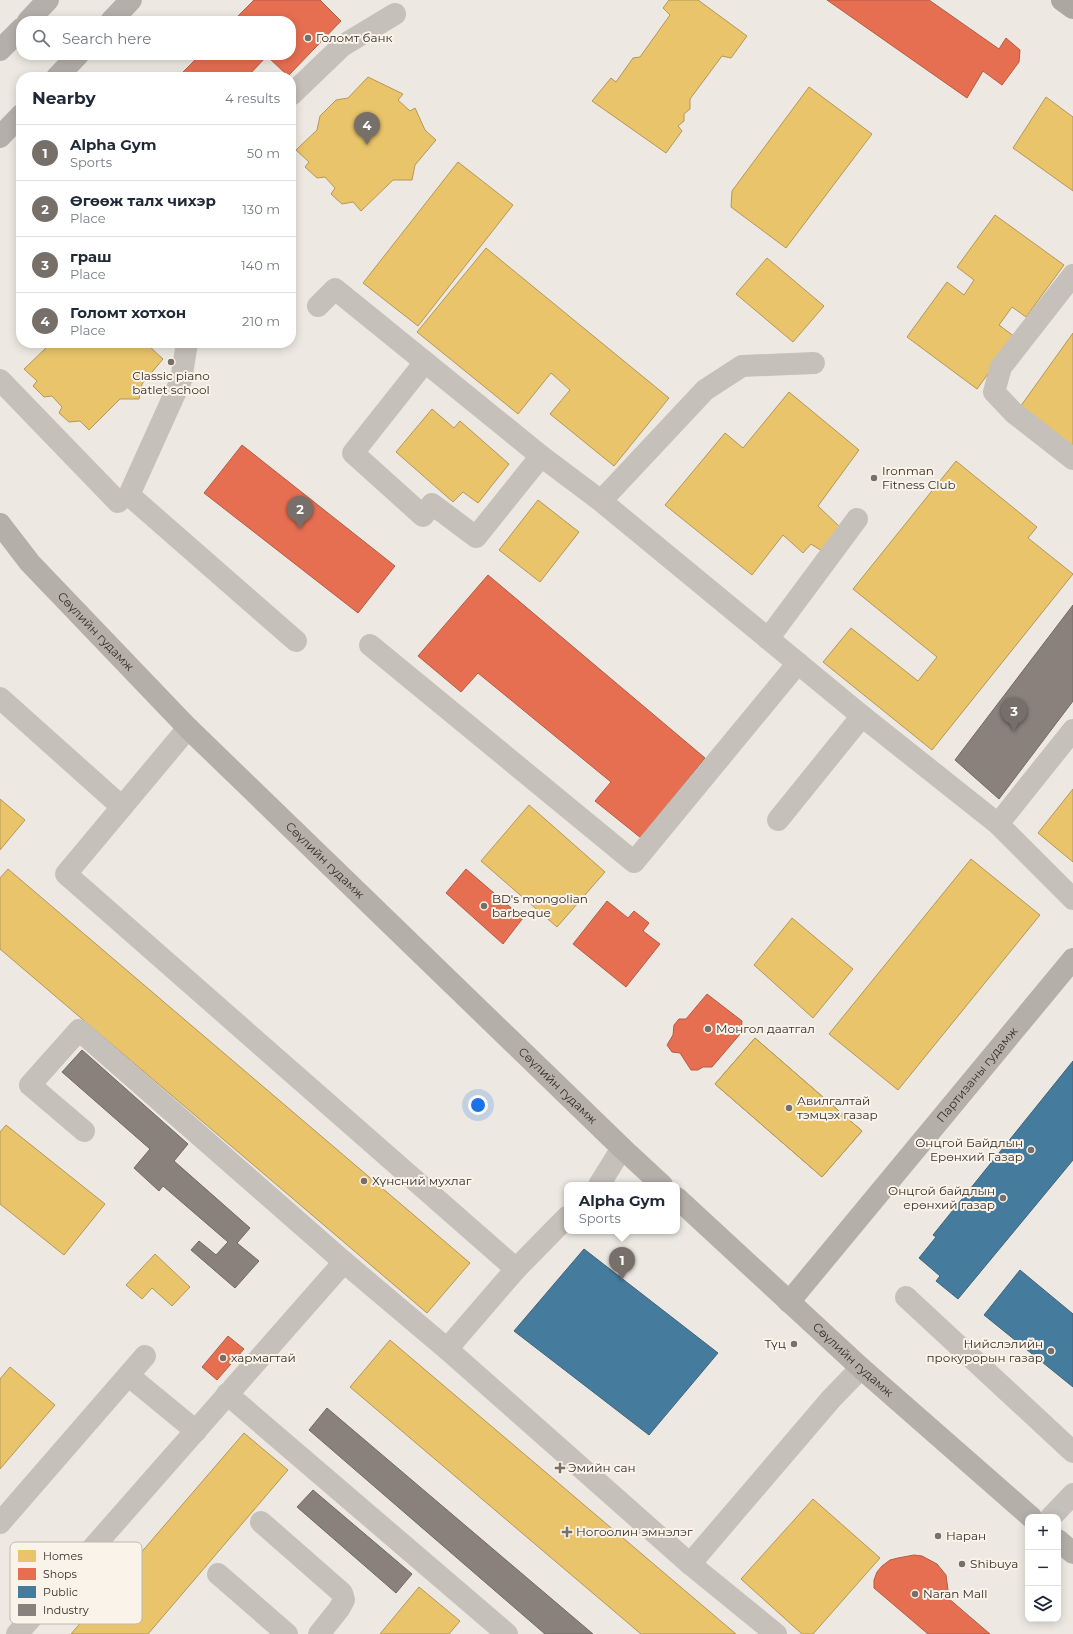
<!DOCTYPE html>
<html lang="en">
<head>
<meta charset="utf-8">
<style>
	:root { --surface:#fff; --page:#f2f2f3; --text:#1f2937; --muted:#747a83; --line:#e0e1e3; --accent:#776f69 }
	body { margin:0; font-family:Montserrat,sans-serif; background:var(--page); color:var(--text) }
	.controls { position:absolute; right:12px; bottom:12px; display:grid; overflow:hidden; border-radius:8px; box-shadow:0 2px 10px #0003 }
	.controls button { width:36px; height:36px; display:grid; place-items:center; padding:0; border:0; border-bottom:1px solid var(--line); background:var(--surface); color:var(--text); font:20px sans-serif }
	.you { position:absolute; left:478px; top:1105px; width:14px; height:14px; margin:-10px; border:3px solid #fff; border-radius:50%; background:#1a73e8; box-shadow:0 0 0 6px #1a73e833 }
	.badge { display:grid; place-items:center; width:26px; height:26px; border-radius:50%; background:var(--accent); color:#fff; font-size:13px; font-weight:700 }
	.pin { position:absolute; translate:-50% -33px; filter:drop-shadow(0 1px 2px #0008) }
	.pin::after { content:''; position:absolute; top:21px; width:14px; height:12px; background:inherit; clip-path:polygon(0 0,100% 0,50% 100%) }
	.popup { position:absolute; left:564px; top:1182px; width:116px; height:52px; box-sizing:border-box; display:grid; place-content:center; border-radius:8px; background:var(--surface); filter:drop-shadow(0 1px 3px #0005); font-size:13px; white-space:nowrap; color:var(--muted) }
	.popup b { font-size:15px; color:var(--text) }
	.popup::after { content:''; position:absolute; left:50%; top:100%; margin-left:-8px; border:8px solid transparent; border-top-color:var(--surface) }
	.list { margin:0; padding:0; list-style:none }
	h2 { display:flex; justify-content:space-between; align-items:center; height:52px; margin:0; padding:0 16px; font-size:17px }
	h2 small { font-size:13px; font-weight:400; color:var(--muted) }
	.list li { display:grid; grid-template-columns:26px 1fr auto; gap:12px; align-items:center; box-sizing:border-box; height:56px; padding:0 16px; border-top:1px solid var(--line) }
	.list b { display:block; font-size:15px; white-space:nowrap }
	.list p { margin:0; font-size:13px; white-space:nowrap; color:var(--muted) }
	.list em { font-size:13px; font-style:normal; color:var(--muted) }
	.icon { flex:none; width:22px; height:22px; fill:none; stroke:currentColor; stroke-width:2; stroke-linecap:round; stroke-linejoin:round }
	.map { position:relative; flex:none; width:1073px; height:1634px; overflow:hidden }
	.search { position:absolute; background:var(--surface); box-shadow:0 2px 10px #0003; left:16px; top:16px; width:280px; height:44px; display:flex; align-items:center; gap:10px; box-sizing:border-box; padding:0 14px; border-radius:16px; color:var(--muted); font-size:15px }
	.panel { position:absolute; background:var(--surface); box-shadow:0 2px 10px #0003; left:16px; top:72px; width:280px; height:276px; border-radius:16px }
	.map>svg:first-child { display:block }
	.homes { fill:#e9c46a; stroke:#b49756 }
	.shops { fill:#e76f51; stroke:#b25c45 }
	.public { fill:#457b9d; stroke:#41647a }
	.industry { fill:#8a817c; stroke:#716863 }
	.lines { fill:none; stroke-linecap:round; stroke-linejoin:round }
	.minor { stroke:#c6c0ba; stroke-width:22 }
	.major { stroke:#b5afaa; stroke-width:22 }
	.highway { stroke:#aca7a1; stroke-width:22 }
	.poi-dot { fill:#776f69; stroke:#f9f3e9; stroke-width:1.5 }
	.labels { text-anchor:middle; stroke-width:4; stroke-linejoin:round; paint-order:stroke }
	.poi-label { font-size:12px; fill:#372e28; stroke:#f9f3e9; text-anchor:start }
	.street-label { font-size:12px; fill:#372e28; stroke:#f9f3e9 }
	.key { fill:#f9f3e9; stroke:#bfb8af; stroke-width:1 }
	.key-label { font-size:11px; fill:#372e28 }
</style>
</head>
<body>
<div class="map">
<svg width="1073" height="1634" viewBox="0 0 1073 1634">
	<rect width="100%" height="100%" fill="#ede9e2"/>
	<g class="homes">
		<path d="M669,0h29l49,36 -16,22 -9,-2 -32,43v10l-6,5v7l-6,5 4,5 -16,22 -74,-52 19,-23 5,4 17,-24 7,-1 30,-42 -7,-7z"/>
		<path d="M368,77l35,17 -5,6 12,11 5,-3 10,22 11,10 -21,25 -3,15h-19l-32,31 -8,-9 -11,2 -11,-10 4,-6 -10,-11 -8,1 -12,-11 4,-5 -13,-12 21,-20 3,-14 16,-16 12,-2z"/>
		<path d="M809,87l63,47 -86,114 -55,-41 1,-16z"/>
		<path d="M1046,97l27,20v74l-60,-43z"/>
		<path d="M458,162l55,43 -95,121 -55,-43z"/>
		<path d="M995,215l69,50 -38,52 -14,-10 -13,18 16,12 -38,52 -70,-52 40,-55 17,13 10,-15 -17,-13z"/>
		<path d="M486,248l183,150 -55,68 -64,-52 20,-24 -19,-17 -33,41 -101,-82z"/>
		<path d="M767,258l57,48 -31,36 -57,-48z"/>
		<path d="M1073,333v113l-53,-39z"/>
		<path d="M46,343h103l3,6 11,10 -21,25 -3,15h-19l-31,31 -9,-9 -11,1 -10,-9 3,-6 -10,-11 -8,1 -11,-11 4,-5 -13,-12 21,-20z"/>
		<path d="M789,392l70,58 -41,56 23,22 -19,23 -11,-7 -8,9 -20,-18 -31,40 -87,-70 60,-72 18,15z"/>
		<path d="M432,409l22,19 6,-7 49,43 -31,39 -15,-11 -10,10 -57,-50z"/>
		<path d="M956,461l81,66 -9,11 45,36 -141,176 -109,-88 28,-34 67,53 19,-24 -84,-68z"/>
		<path d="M538,500l41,32 -39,50 -41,-32z"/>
		<path d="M1073,789v73l-35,-29z"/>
		<path d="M0,799l25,21 -25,30z"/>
		<path d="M529,805l76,67 -48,55 -76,-66z"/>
		<path d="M971,859l69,56 -142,175 -69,-56z"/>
		<path d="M8,869l462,394 -43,50 -427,-364v-71z"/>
		<path d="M792,918l61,51 -40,49 -59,-53z"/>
		<path d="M755,1038l107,93 -40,46 -107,-93z"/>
		<path d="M755,1038l107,93 -40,46 -107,-93z"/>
		<path d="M6,1125l99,79 -41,51 -64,-51v-72z"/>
		<path d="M155,1254l35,33 -18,19 -20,-18 -10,11 -16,-14z"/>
		<path d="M390,1340l346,294h-95l-291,-247z"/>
		<path d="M10,1367l45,38 -55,64v-90z"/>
		<path d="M244,1433l44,37 -140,164h-77z"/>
		<path d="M813,1499l67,59 -67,76h-11l-61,-55z"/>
		<path d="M419,1587l41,34 -11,13h-69z"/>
	</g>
	<g class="shops">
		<path d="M254,0h66l21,21 -53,55 -21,-20 -20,21h-69l22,-22h91v-34h-58z"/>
		<path d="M827,0h102l70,49 7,-11 14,12 -1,12 -17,23 -19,-14 -16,27z"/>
		<path d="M242,445l153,121 -37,47 -154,-120z"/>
		<path d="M488,575l217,183 -64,80 -46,-37 16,-19 -133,-109 -17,19 -43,-36z"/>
		<path d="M466,869l57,49 -20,26 -57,-51z"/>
		<path d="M607,901l21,17 6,-7 15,12 -6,8 17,13 -34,43 -53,-43z"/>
		<path d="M707,994l35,27 -1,12 -29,34h-9l-5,3h-7l-11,-17 -8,-1 -5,-7 6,-10 1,-10 5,-6h7z"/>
		<path d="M228,1336l16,13 -27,31 -15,-13z"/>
		<path d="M914,1555l8,1 15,8 9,11 2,15v8l42,36h-62l-54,-46v-8l3,-8 5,-6 8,-6 8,-2z"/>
	</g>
	<g class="public">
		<path d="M1073,1061v99l-115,139 -22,-18 4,-5 -21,-18 17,-21 -3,-2z"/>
		<path d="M584,1249l134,104 -69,82 -135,-104z"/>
		<path d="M1020,1270l53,44v73l-89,-72z"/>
	</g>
	<g class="industry">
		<path d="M1073,605v96l-74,98 -44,-39z"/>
		<path d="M82,1050l106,94 -14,17 76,67 -13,15 22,18 -24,27 -44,-38 8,-9 17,14 12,-13 -65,-56 -4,5 -25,-23 16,-19 -88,-77z"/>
		<path d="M327,1408l266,226h-48l-236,-204z"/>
		<path d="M313,1490l99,84 -16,19 -99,-86z"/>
	</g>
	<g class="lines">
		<g class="minor">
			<path d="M291,95l51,-49 53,-32"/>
			<path d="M1073,275l-72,92 -7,25 20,21 59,46"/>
			<path d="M318,306l17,-17 206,167 60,45 261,215 136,108"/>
			<path d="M187,343l-6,37 -52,115 167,146"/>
			<path d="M425,362l-72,91 70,63 9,-12 44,33 65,-81"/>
			<path d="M0,380l118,122"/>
			<path d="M601,501l104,-111 37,-24 72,-3"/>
			<path d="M768,639l89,-120"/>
			<path d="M370,645l264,217 164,-199"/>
			<path d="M0,698l122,109"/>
			<path d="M188,728l-122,146 450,395 -69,80 243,215 141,-165 30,-31"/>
			<path d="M1073,730l-75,94 75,75"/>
			<path d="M778,820l84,-104"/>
			<path d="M84,1131l-54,-46 49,-55 265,232"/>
			<path d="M599,1185l23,-37"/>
			<path d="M516,1269l51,-52"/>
			<path d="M906,1297l167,155"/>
			<path d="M129,1376l67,55"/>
			<path d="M227,1394l280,240"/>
			<path d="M1051,1517l22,-23"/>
			<path d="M261,1522l81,71 2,7 -5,9 -20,25"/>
			<path d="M0,1523l145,-167"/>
			<path d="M690,1564l86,70"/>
			<path d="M218,1574l69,60"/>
			<path d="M17,1634l327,-372 103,87"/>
		</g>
		<g class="major">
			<path d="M28,21l20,-21"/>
			<path d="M111,21l20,-21"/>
			<path d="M0,50l21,-21"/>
			<path d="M57,77l21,-22"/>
			<path d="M0,137l21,-22"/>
			<path id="s1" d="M0,524l30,39 158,165 434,420 40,37"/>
			<path id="s2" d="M677,1198l184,170 170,149"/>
			<path id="s3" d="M789,1302l284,-343"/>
			<path d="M1058,1540l15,13"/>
		</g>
		<path class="highway" d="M1062,0l11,8"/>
	</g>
	<g class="poi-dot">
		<circle cx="308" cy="38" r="4"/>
		<circle cx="171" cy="362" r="4"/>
		<circle cx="874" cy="478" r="4"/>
		<circle cx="484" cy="906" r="4"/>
		<circle cx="708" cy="1029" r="4"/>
		<circle cx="789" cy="1108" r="4"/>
		<circle cx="1031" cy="1150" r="4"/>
		<circle cx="364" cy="1181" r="4"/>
		<circle cx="1003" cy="1198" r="4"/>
		<circle cx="794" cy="1344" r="4"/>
		<circle cx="1051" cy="1351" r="4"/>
		<circle cx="223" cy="1358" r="4"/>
		<path d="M558 1462h4v4h4v4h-4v4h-4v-4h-4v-4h4z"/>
		<path d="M565 1526h4v4h4v4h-4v4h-4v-4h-4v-4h4z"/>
		<circle cx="938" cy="1536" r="4"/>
		<circle cx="962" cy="1564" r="4"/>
		<circle cx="915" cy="1594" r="4"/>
	</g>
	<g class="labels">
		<g class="poi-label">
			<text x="316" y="42">Голомт банк</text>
			<text x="171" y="380" text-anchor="middle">Classic piano<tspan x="171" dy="14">batlet school</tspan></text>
			<text x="882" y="475">Ironman<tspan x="882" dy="14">Fitness Club</tspan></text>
			<text x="492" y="903">BD's mongolian<tspan x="492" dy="14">barbeque</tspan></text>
			<text x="716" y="1033">Монгол даатгал</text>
			<text x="797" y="1105">Авилгалтай<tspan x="797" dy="14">тэмцэх газар</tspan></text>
			<text x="1023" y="1147" text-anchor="end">Онцгой Байдлын<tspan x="1023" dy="14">Ерөнхий Газар</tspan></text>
			<text x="372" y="1185">Хүнсний мухлаг</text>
			<text x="995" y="1195" text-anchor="end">Онцгой байдлын<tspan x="995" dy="14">ерөнхий газар</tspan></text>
			<text x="786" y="1348" text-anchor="end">Түц</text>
			<text x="1043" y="1348" text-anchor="end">Нийслэлийн<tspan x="1043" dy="14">прокурорын газар</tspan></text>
			<text x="231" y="1362">хармагтай</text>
			<text x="568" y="1472">Эмийн сан</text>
			<text x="576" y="1536">Ногоолин эмнэлэг</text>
			<text x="946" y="1540">Наран</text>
			<text x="970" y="1568">Shibuya</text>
			<text x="923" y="1598">Naran Mall</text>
		</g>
		<g class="street-label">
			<text dy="4" stroke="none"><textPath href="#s1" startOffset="144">Сөүлийн гудамж</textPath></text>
			<text dy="4" stroke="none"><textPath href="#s1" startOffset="468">Сөүлийн гудамж</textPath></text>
			<text dy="4" stroke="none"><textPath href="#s3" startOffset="295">Партизаны гудамж</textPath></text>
			<text dy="4" stroke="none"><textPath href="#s1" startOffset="792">Сөүлийн гудамж</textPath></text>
			<text dy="4" stroke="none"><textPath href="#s2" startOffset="239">Сөүлийн гудамж</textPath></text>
		</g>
	</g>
	<rect x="10" y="1542" width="132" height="82" rx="6" class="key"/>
	<rect x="18" y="1550" width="18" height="12" fill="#e9c46a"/>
	<rect x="18" y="1568" width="18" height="12" fill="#e76f51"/>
	<rect x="18" y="1586" width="18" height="12" fill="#457b9d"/>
	<rect x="18" y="1604" width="18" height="12" fill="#8a817c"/>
	<g class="key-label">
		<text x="43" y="1560">Homes</text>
		<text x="43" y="1578">Shops</text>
		<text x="43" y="1596">Public</text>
		<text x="43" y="1614">Industry</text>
	</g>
</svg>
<div class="controls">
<button>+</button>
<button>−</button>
<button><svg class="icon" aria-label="layers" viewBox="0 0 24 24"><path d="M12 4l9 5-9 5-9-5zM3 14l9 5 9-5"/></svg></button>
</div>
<div class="you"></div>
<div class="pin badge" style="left:622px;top:1280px">1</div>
<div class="popup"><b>Alpha Gym</b>Sports</div>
<div class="pin badge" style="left:300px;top:529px">2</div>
<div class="pin badge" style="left:1014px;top:731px">3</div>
<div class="pin badge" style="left:367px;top:145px">4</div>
<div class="search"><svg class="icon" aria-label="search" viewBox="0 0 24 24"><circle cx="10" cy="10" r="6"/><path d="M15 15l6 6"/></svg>Search here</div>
<section class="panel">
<h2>Nearby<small>4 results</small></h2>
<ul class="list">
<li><span class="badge">1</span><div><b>Alpha Gym</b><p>Sports</p></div><em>50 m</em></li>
<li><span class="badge">2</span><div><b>Өгөөж талх чихэр</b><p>Place</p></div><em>130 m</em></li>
<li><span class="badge">3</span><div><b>граш</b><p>Place</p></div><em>140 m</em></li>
<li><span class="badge">4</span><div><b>Голомт хотхон</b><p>Place</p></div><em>210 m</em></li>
</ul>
</section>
</div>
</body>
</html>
